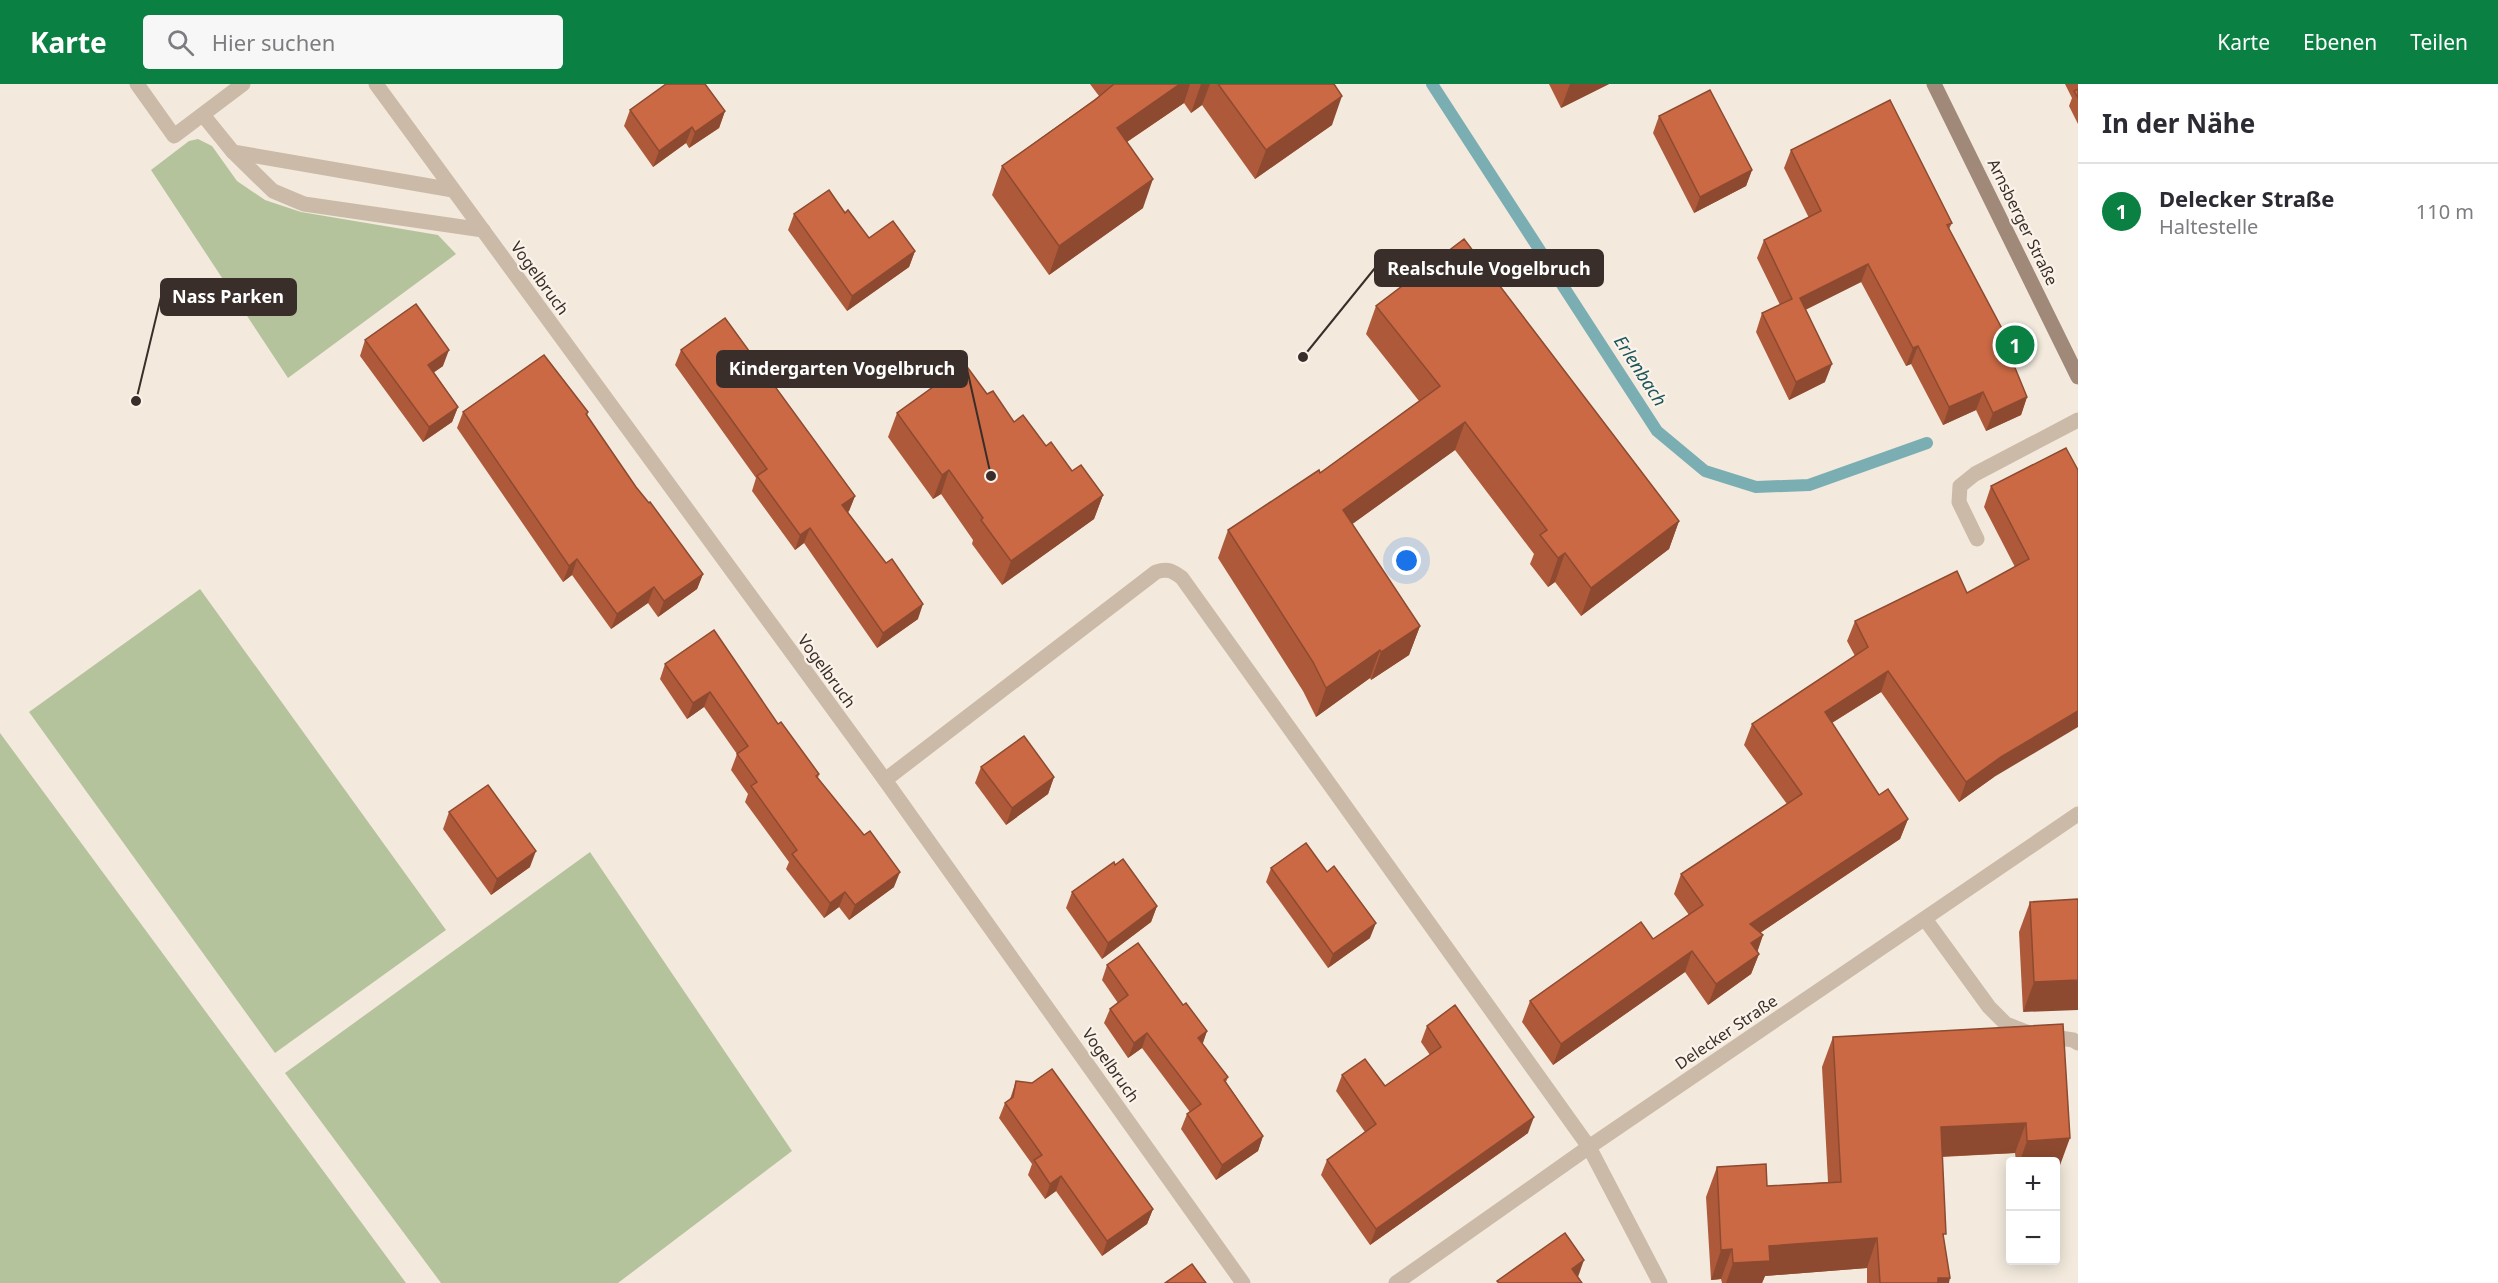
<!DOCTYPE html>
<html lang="de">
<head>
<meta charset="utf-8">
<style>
	:root { --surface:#fff; --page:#f7f7f7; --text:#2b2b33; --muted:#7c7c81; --line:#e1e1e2; --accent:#0b8043 }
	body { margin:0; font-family:"Noto Sans",sans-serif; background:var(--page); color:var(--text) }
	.controls { position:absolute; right:18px; bottom:18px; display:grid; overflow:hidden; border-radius:6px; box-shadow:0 3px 15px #0003 }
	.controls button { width:54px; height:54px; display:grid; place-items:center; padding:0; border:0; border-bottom:2px solid var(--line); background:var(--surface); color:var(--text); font:30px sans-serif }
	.you { position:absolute; left:1407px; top:477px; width:21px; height:21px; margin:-15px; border:4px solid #fff; border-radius:50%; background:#1a73e8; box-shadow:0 0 0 9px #1a73e833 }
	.badge { display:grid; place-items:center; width:39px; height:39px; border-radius:50%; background:var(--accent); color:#fff; font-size:20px; font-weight:700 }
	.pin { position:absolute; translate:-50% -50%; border:3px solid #fff; box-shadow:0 2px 6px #0006 }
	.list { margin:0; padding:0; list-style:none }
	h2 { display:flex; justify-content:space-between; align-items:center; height:78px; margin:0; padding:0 24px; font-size:26px }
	h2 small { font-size:20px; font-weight:400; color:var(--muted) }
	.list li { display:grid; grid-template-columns:39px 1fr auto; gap:18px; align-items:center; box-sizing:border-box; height:96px; padding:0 24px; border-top:2px solid var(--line) }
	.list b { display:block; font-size:22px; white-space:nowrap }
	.list p { margin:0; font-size:20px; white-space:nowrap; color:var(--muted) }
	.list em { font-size:20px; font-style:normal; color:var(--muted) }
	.icon { flex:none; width:33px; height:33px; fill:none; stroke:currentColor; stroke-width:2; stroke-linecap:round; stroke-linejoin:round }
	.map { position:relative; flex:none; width:2078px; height:1199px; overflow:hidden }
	header { display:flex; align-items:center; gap:36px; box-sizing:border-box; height:84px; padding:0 30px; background:var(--accent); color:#fff }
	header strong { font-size:28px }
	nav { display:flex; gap:33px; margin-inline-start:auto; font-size:21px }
	.search { width:420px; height:54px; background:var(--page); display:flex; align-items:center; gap:15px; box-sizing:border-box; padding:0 21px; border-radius:6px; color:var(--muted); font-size:22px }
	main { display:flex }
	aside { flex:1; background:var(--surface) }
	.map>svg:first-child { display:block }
	.green { fill:#b5c39c }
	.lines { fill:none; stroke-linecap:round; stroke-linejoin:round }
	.stream { stroke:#7baeb2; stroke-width:12 }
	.lane { stroke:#ccbaa8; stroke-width:15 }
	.street { stroke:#ccbaa8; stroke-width:15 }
	.secondary { stroke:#a08979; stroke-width:15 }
	.wall { fill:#ae5a3a }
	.shaded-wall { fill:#8d4a30 }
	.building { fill:#ca6944; stroke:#8d4a30; stroke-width:1.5 }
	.labels { text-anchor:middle; stroke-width:4.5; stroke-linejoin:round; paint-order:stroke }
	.street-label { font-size:16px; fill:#392e29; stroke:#fbf3ea }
	.water-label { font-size:18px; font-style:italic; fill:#1c565c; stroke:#fbf3ea }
	.leader { fill:none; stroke:#392e29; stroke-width:2 }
	.callout-dot { fill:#392e29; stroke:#fbf3ea; stroke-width:2 }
	.callout { fill:#392e29; stroke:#392e29; stroke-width:2 }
	.callout-label { font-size:18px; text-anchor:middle; font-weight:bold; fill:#fff }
</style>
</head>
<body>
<header>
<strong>Karte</strong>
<div class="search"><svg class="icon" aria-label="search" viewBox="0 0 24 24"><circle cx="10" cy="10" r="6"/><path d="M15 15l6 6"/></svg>Hier suchen</div>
<nav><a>Karte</a><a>Ebenen</a><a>Teilen</a></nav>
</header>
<main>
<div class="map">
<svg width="2078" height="1199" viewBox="0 0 2078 1199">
	<rect width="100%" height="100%" fill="#f3eadd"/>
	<g class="green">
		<path d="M198,55l14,7 25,35 28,19 36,12 137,23 18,19 -168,124 -137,-208 38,-29z"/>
		<path d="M200,505l246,341 -171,123 -246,-341z"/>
		<path d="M0,649l406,550h-406z"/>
		<path d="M590,768l202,299 -174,132h-177l-156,-210z"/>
	</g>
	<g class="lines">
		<path class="stream" d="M1432,0l225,347 48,40 51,16 53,-2 118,-42"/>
		<g class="lane">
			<path d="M137,0l37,52 69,-52"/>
			<path d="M203,31l30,37 220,38"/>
			<path d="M233,68l40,39 31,13 179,26"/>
			<path d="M1977,455l-18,-37 1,-16 15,-12 103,-54"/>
			<path d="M885,696l271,-208c12,-4 17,-1 26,6l407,569 71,136"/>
			<path d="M1925,835l64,88 17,17 23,9 44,7 5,3"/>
		</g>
		<g class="street">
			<path d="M376,0l509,696 358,503"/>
			<path d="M1396,1199l193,-136 489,-333"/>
		</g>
		<path class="secondary" d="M1934,0l144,293"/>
	</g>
	<g class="wall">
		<path d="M1090,0h244l-2,41 -77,54 -53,-74 -11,8 -7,-10 -57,39 16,66 -94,67 -57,-80 10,-29 97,-70z"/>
		<path d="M1549,0h60l-48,24z"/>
		<path d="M2065,0h13v40l-9,-18 3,-8z"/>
		<path d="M630,26l95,1 -6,17 -30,20 -3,-5 -33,24 -29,-41z"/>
		<path d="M1659,32l93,54 -6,16 -52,27 -41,-80z"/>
		<path d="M1791,66l161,73 -3,6 67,126 -3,9 14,33 -6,18 -35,16 -10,-21 -33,15 -32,-61 -5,2 -45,-84 -56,28 20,72 -36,18 -33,-68 6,-19 18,-8 -23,-47 7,-18 45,-22 -25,-50z"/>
		<path d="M794,130l75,24 46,13 -6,16 -62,44 -59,-81z"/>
		<path d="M1376,222l303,215 -10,28 -88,67 -26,-34 -7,5 -18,-23 4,-10 -79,-104 -103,74 68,102 -11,29 -38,25 -1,-2 -54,39 -13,-26 -85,-133 10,-28 92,-57 99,-72 -53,-67z"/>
		<path d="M365,256l78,26 -9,6 24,35 -6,15 -29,20 -63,-86z"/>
		<path d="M681,266l174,146 -6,15 -1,1 70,107 -41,29 -73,-105 -9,7 -43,-59 4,-13 -81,-113z"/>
		<path d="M987,310l27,28 58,49 31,24 -9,24 -92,66 -30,-41 1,-4 -32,-46 -8,5 -45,-62 9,-24z"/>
		<path d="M463,328h125l-1,4 49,71 67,87 -6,15 -39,28 -10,-14 -37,26 -39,-54 -9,7 -106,-154z"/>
		<path d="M2066,364l-72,329 -35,25 -78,-110 -49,31 47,72 29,24 -8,20 -140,94 3,2 -6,16 2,3 -8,20 -43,31 -23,-33 -132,93 -31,-43 8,-21 123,-62 36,-24 -15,-21 7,-20 106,-70 -43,-59 8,-21 103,-68 -8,-15 8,-20 112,-28 48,-26 -31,-60 7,-21z"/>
		<path d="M665,580l113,60 41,50 -1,4 76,109 -45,33 -10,-13 -15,11 -38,-49 3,-7 -44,-60 3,-8 -17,-24 6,-16 -33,-47 -17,12 -27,-40z"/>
		<path d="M981,683l73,10 -6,17 -42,31 -31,-42z"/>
		<path d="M449,728l81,55 -39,28 -48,-66z"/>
		<path d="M1271,784l99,70 -42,30 -62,-86z"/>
		<path d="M1072,808l85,14 -6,16 -49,37 -36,-51z"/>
		<path d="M2078,815l-55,113 -4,-80 11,-30z"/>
		<path d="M1107,881l76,40 24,26 -5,13 26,33 -2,5 37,54 -5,15 -42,29 -35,-51 6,-15 3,-2 -48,-64 -14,10 -24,-35 6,-14 8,-6 -16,-23z"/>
		<path d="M2063,940l-4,144h-4v-7h-39l-1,-8 -73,4 2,84 5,42h-82v-15l-102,8 -3,7h-40l-1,-4 -10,1 -5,-83 11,-30 50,19 61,-4 -6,-115 11,-30z"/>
		<path d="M1427,942l101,107 -158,112 -49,-70 6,-15 38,-28 -29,-41 6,-16 43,11 45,-31 -9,-13z"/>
		<path d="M1016,997l137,128 -6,15 -45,32 -46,-65 -11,8 -17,-24 4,-11 -33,-46 6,-15 5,-4z"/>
	</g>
	<g class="shaded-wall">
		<path d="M1180,0h10l-6,19 -78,53 11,-28z"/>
		<path d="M1201,0h9l-8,21 -11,8z"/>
		<path d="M1570,0h39l-48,24z"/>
		<path d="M1342,12l-10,29 -77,54 11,-29z"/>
		<path d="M725,27l-6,17 -30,20 6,-16z"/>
		<path d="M692,43l-6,16 -33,24 6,-16z"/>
		<path d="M1752,86l-6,16 -52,27 6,-16z"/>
		<path d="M1153,95l-10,29 -94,67 10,-29z"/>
		<path d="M915,167l-6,16 -62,44 5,-15z"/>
		<path d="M1868,180l-7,18 -68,34 7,-18z"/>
		<path d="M1918,262l-7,18 -5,2 7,-18z"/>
		<path d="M449,266l-6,16 -20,14 5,-15z"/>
		<path d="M2016,271l-7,18 2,-15z"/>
		<path d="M1832,280l-7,18 -36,18 7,-18z"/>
		<path d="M1983,308l-7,18 -33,15 6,-18z"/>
		<path d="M2027,313l-6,18 -35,16 7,-18z"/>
		<path d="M458,323l-6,15 -29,20 6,-15z"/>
		<path d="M1465,338l-10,28 -122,88 10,-28z"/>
		<path d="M949,386l-8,24 -8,5 9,-24z"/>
		<path d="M1103,411l-9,24 -92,66 9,-24z"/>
		<path d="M855,412l-6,15 -12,9 5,-15z"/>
		<path d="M1679,437l-10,28 -88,67 10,-28z"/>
		<path d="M810,444l-6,15 -9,7 5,-15z"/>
		<path d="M1565,469l-10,29 -7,5 10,-29z"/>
		<path d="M577,475l-5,16 -9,7 6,-16z"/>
		<path d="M703,490l-6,15 -39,28 6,-16z"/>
		<path d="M654,503l-6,16 -37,26 6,-15z"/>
		<path d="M923,520l-5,15 -41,29 6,-15z"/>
		<path d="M1420,542l-11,29 -38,25 10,-28z"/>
		<path d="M1380,566l-10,28 -54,39 10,-29z"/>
		<path d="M1888,587l-7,21 -64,40 8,-20z"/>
		<path d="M710,608l-6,15 -17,12 6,-16z"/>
		<path d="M2078,627v16l-84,50 -35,25 7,-20 35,-25z"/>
		<path d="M1054,693l-6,17 -42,31 6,-17z"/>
		<path d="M1908,735l-8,20 -158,106 8,-21z"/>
		<path d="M536,767l-6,16 -39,28 6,-16z"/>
		<path d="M900,788l-6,15 -45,33 6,-15z"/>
		<path d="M845,808l-6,15 -15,11 6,-15z"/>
		<path d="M1157,822l-6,16 -49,37 6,-16z"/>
		<path d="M1376,839l-6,15 -42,30 5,-14z"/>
		<path d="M1763,851l-7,21 -5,-13z"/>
		<path d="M1692,867l-7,21 -132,93 8,-21z"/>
		<path d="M1759,870l-8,20 -43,31 8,-21z"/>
		<path d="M2078,896v30l-55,2 11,-30z"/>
		<path d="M1207,947l-5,15 -4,-8z"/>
		<path d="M1147,949l-5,15 -14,10 6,-15z"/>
		<path d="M1534,1033l-6,16 -158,112 6,-16z"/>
		<path d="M2026,1039l-11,30 -85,4 11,-30z"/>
		<path d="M1263,1052l-5,15 -42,29 6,-15z"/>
		<path d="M2070,1054l-11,30h-4v-7h-35l7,-20z"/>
		<path d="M1061,1092l-5,15 -11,8 5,-15z"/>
		<path d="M1153,1125l-6,15 -45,32 5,-15z"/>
		<path d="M1877,1154l-10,30 -102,8 -3,7h-36l7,-20 36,-17z"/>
		<path d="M1732,1165l-11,30 -10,1 10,-30z"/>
		<path d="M1584,1176l-6,17 -6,-8z"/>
		<path d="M1938,1194h12l-1,5h-13z"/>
	</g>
	<g class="building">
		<path d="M666,0h39l20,27 -30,21 -3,-5 -33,24 -29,-41z"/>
		<path d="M1114,0h66l-63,44 36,51 -94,67 -57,-80 93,-66z"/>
		<path d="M1218,0h116l8,12 -76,54z"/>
		<path d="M2078,5v9l-4,-7z"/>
		<path d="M1710,6l42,80 -52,27 -41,-81z"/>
		<path d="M1890,16l62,123 -5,2 69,130 -5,3 16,39 -34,16 -10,-21 -34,15 -31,-61 -5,2 -45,-84 -68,34 32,66 -36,18 -34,-69 30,-14 -28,-59 57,-29 -30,-61z"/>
		<path d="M829,106l16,23 3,-3 21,28 24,-17 22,30 -63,45 -58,-82z"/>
		<path d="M1464,155l215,282 -88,67 -26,-35 -7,5 -18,-23 7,-5 -82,-108 -122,88 77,116 -39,26 -1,-2 -54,38 -13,-26 -85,-132 91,-60 1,3 120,-87 -64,-80z"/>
		<path d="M416,220l33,46 -21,15 30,42 -29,20 -64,-87z"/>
		<path d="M725,234l130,178 -13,9 44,58 6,-4 31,45 -40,29 -73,-105 -10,7 -43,-59 10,-7 -86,-119z"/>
		<path d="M544,271l44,57 -2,2 50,73 13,16 1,-1 53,72 -39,27 -10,-14 -37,27 -40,-55 -8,7 -106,-154z"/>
		<path d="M965,280l22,30 6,-3 21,31 9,-7 23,31 5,-4 21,29 9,-6 22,30 -92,66 -30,-41 2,-2 -34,-48 -7,5 -45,-62z"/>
		<path d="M2066,364l12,22v241l-77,46 -35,25 -78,-111 -63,41 54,83 9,-6 20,30 -158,105 13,11 -12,8 8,11 -43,30 -24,-33 -131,93 -31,-43 111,-79 12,17 50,-34 -22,-31 121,-80 -50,-70 116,-77 -13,-26 102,-50 10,22 62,-34 -38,-73z"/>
		<path d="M714,546l64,94 3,-2 38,52 -3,2 48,59 6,-4 30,41 -45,33 -10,-13 -15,11 -38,-49 5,-4 -46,-64 6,-4 -20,-28 11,-8 -38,-54 -17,11 -28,-39z"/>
		<path d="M1024,652l30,41 -42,31 -31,-41z"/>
		<path d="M488,701l48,66 -39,28 -48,-67z"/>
		<path d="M1306,759l21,29 7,-6 42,57 -43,31 -62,-86z"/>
		<path d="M1123,775l34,47 -49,37 -36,-51 42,-30 1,3z"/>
		<path d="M2078,815v81l-44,2 -4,-80z"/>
		<path d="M1138,859l45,62 3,-2 21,28 -9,7 30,39 -4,3 39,56 -41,29 -35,-51 14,-10 -54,-71 -13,10 -24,-34 18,-14 -21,-30z"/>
		<path d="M1455,921l79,112 -158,112 -49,-69 49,-36 -34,-49 23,-16 20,27 56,-39 -14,-21z"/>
		<path d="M2063,940l7,114 -43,3 -1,-18 -85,4 5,107h-3l7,44h-12v5h-58l-3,-45 -108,8 1,15 -37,2 -1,-14 -11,1 -4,-83 49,-3 1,22 74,-4 -8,-145z"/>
		<path d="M1052,985l101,140 -46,32 -46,-65 -11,8 -16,-24 8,-5 -37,-52 8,-6 3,-16 16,2z"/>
		<path d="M1565,1149l19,27 -12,9 10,14h-83l-2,-2z"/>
		<path d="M1192,1180l14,19h-41z"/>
	</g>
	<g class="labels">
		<g class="street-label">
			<text transform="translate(2023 138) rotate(64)" y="6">Arnsberger Straße</text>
			<text transform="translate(540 194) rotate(54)" y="6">Vogelbruch</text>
			<text transform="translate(827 587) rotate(54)" y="6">Vogelbruch</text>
			<text transform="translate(1726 948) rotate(-34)" y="6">Delecker Straße</text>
			<text transform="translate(1111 981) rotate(55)" y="6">Vogelbruch</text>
		</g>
		<g class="water-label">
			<text transform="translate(1640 287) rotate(57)" y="6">Erlenbach</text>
		</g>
	</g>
	<path class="leader" d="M1303 273L1375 184M136 317L161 213M991 392L967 285"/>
	<g class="callout-dot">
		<circle cx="1303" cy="273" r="6"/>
		<circle cx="136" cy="317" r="6"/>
		<circle cx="991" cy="392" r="6"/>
	</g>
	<g class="callout">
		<rect x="1375" y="166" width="228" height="36" rx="6"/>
		<rect x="161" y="195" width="135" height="36" rx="6"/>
		<rect x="717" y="267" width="250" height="36" rx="6"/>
	</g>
	<g class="callout-label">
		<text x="1489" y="191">Realschule Vogelbruch</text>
		<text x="228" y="219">Nass Parken</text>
		<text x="842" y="291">Kindergarten Vogelbruch</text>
	</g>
</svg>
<div class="controls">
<button>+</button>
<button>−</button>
</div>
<div class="you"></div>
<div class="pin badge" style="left:2015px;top:261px">1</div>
</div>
<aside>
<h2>In der Nähe<small></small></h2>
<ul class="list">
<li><span class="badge">1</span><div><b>Delecker Straße</b><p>Haltestelle</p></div><em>110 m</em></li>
</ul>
</aside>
</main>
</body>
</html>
